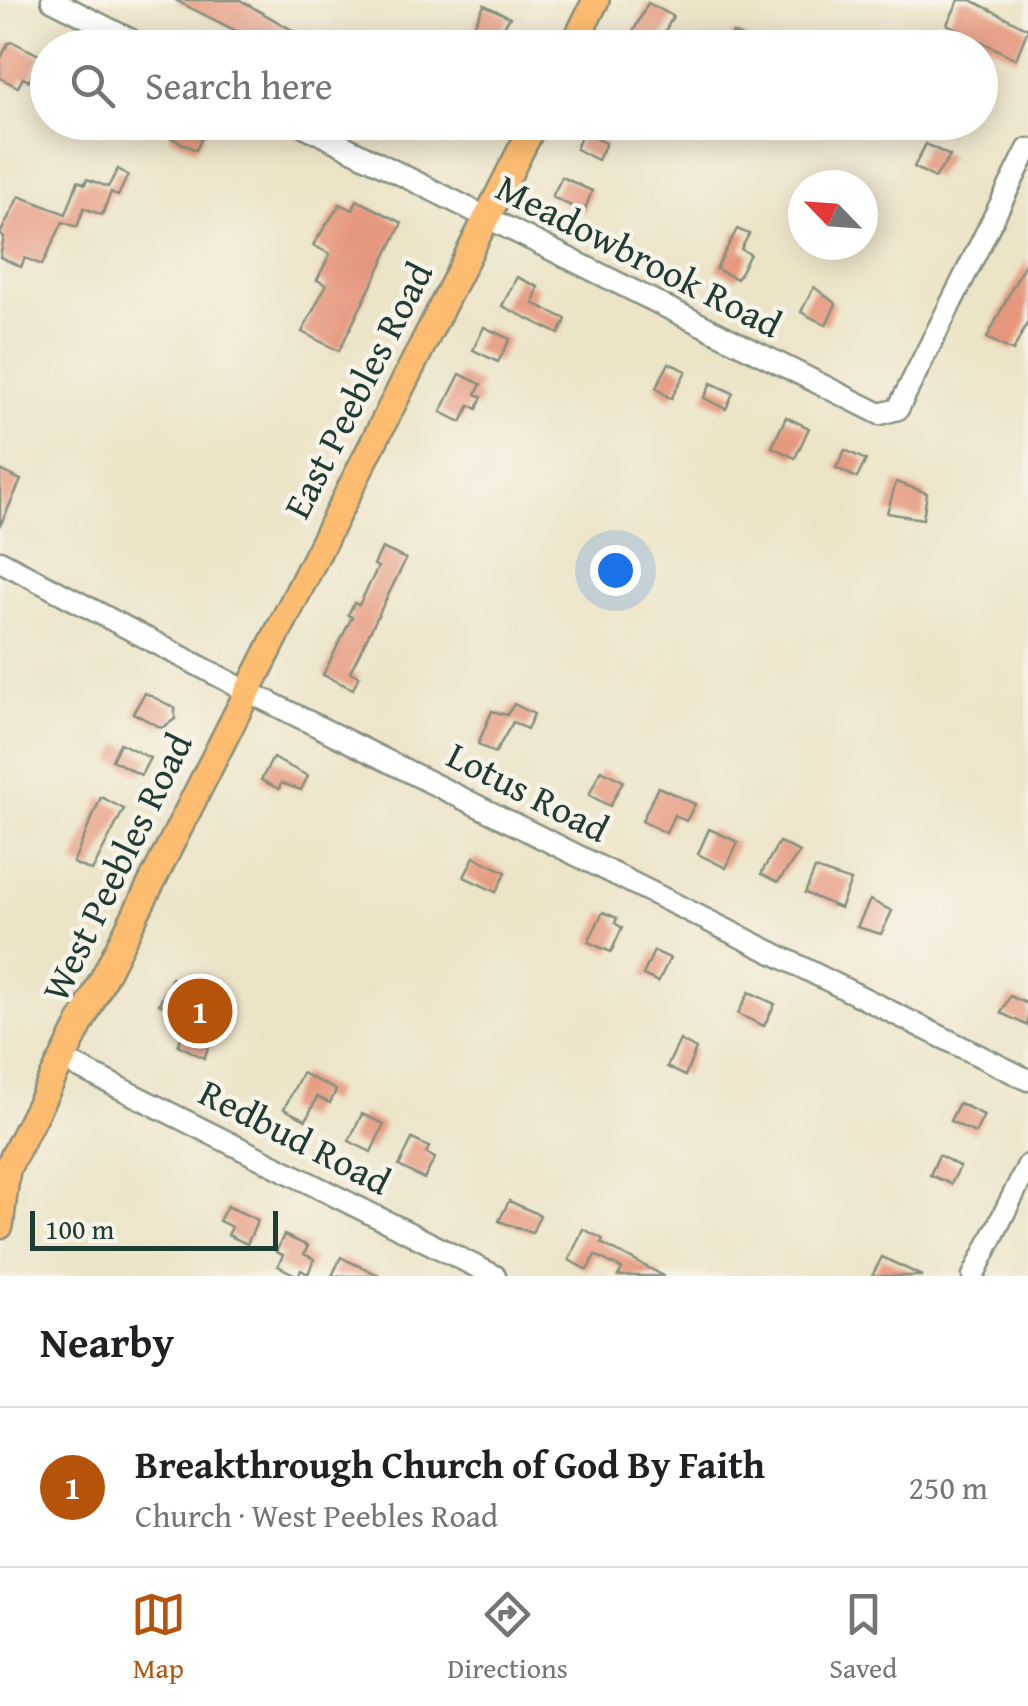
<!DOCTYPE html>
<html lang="en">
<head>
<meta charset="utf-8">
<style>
	:root { --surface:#fff; --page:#f6f6f6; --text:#202124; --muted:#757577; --line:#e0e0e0; --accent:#b45309 }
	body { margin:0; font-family:"Gentium Book Plus",serif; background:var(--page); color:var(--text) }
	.compass { position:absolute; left:788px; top:170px; width:90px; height:90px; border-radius:50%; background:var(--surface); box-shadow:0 5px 25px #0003; rotate:295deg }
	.scale { position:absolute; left:30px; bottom:25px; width:248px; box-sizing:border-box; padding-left:10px; border:5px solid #1f3d34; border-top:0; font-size:28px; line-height:35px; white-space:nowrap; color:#1f3d34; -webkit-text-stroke:8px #f7f3e8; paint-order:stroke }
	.you { position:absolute; left:615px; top:570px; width:35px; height:35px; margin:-25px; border:8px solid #fff; border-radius:50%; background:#1a73e8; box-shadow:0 0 0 15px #1a73e833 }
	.badge { display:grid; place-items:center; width:65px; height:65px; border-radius:50%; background:var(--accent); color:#fff; font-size:32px; font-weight:700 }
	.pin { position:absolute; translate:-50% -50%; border:5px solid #fff; box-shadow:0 2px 10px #0006 }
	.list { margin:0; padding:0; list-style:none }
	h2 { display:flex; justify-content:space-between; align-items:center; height:130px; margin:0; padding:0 40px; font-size:42px }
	h2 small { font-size:32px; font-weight:400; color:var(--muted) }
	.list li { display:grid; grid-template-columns:65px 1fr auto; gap:30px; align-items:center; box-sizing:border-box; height:160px; padding:0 40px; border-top:2px solid var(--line) }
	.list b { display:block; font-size:38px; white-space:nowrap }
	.list p { margin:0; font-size:32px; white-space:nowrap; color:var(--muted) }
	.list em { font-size:32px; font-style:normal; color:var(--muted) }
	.icon { flex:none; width:55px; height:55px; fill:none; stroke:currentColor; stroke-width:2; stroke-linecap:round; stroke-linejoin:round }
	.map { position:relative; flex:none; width:1028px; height:1276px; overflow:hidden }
	.search { position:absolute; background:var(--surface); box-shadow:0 5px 25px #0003; left:30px; right:30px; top:30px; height:110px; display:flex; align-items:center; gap:25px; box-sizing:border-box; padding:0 35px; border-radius:55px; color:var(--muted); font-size:38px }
	.sheet { height:290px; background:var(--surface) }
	nav { display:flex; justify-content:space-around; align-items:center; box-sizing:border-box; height:140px; border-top:2px solid var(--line); background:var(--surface); font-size:28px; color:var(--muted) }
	nav a { display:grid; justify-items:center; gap:5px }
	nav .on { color:var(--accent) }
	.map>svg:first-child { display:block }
	.building { fill:#e6987e }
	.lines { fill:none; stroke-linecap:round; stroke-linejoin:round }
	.minor-casing { stroke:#86907e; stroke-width:25 }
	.major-casing { stroke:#86907e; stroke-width:30 }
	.minor { stroke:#fff; stroke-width:20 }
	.major { stroke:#fdbc70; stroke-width:25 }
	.labels { text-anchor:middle; stroke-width:9; stroke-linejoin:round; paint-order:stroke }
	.street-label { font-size:38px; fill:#1f3d34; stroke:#f7f3e8 }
</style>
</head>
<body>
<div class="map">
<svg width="1028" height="1276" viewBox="0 0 1028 1276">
	<rect width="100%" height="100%" fill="#f7f3e8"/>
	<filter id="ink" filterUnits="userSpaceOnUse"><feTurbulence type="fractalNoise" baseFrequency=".01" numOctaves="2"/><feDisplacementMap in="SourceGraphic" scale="20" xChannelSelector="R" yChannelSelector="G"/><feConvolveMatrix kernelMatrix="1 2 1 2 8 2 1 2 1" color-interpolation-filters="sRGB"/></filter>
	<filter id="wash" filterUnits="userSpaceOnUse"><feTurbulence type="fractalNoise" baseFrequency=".0048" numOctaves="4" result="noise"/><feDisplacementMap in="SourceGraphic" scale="40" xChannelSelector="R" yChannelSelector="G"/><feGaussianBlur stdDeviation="2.25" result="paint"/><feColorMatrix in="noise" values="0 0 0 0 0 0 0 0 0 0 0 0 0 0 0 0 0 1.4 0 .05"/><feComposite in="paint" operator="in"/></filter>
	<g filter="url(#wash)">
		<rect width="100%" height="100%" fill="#ece4c7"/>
		<g id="blocks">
			<g class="building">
				<path d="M175,0h65l83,48h-53z"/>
				<path d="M959,0h12l57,29 -12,30 -69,-35z"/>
				<path d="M648,3l25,13 -14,27 -7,-3 -2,5 -19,-9z"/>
				<path d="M484,5l26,12 -13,20 -23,-11z"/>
				<path d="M733,33l31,15h-38z"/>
				<path d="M13,42l28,14 -12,25 -6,-3 -5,9 -18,-9v-18l8,-17z"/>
				<path d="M176,122l31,6 -11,22 -27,-13z"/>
				<path d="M430,122h22l-9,18 -17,-8z"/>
				<path d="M586,124l12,7 -3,7 11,5 -8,17 -22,-11z"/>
				<path d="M926,144l24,12 -15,22 -21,-11z"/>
				<path d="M118,169l10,6 -10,21 -7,-4 -9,23 -18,-7 -7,19 -14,-5 -21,43 -17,-7 -4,9 -21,-10 4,-20 -4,-3 19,-38 47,18 12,-33 7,3 2,-5 21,8z"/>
				<path d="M562,177l30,14 -8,21 -32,-15z"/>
				<path d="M357,200l45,23 -63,128 -37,-19 24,-47 -9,-5 13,-26 -17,-9 27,-41 13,6z"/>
				<path d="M737,229l12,5 -8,15 9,5 -13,25 -21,-10z"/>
				<path d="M1028,257v64l-15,30 -26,-13z"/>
				<path d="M517,277l21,10 -5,16 33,16 -7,15 -57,-28z"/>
				<path d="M814,287l22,17 -10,21 -25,-13z"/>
				<path d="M484,327l26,12 -12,23 -25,-12z"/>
				<path d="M669,363l17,8 -15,28 -15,-11z"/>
				<path d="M460,374l21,10 -5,10 6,3 -5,12 -7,-4 -9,17 -20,-10z"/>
				<path d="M711,383l22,10 -7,16 -22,-11z"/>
				<path d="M786,417l23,11 -14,30 -23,-11z"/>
				<path d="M845,450l21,10 -9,18 -21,-10z"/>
				<path d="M0,470l21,10 -21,46z"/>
				<path d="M896,482l31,11 -4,26 -36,-6z"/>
				<path d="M382,548l24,11 -56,113 9,4 -6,13 -30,-14 29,-58 -4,-2 6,-12 5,2 19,-38 -4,-2z"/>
				<path d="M145,693l30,15v11l-13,9 -29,-15z"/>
				<path d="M514,704l20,10 -7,15 -14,-7 -18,31 -17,-9 14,-33 15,4z"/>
				<path d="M120,743l30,15 -9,17 -29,-15z"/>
				<path d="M273,758l35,18 -7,14 -20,-7 -2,6 -18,-9z"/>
				<path d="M601,770l22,11 -13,25 -21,-11z"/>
				<path d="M658,787l37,17 -9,17 -12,-6 -8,18 -24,-12z"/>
				<path d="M101,797l23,12 -32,62 -19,-8z"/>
				<path d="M709,829l29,13 -12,26 -28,-14z"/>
				<path d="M779,842l21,10 -22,30 -17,-8z"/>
				<path d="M474,857l32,15 -10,20 -32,-15z"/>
				<path d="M815,869l36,12 -11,27 -35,-15z"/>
				<path d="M870,900l22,11 -11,23 -24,-7z"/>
				<path d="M603,912l14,6 -2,5 7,5 -11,24 -23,-10z"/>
				<path d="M654,951l16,7 -12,24 -15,-7z"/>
				<path d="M172,978l56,26 -24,54 -26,-13 12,-27 -31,-14z"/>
				<path d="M749,992l26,12 -11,22 -26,-12z"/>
				<path d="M1010,996l18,8v22l-27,-13z"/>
				<path d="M680,1040l16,9 -11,27 -18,-9z"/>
				<path d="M302,1073l34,17 -6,13 -13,-6 -11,23 -22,-11z"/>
				<path d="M959,1103l25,12 -9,18 -25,-12z"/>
				<path d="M362,1114l22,10 -13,28 -22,-11z"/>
				<path d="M412,1139l17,8 -3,6 9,5 -11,21 -25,-13z"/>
				<path d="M939,1155l21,12 -9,17 -21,-9z"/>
				<path d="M509,1201l31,14 -8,18 -33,-12z"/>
				<path d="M227,1206l31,14 -11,24 -19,-9 4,-8 -13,-6z"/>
				<path d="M583,1229l20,10 -2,4 63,33h-46l4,-7 -27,-14 -8,15 -18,-10z"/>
				<path d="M284,1235l24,11 -4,8 10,5 -6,15 -7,-4 -3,6 -20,-10 5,-11 -7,-3z"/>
				<path d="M341,1257l7,4 33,15h-49z"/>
				<path d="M882,1257l40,19h-50z"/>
			</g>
		</g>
	</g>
	<g filter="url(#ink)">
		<use href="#blocks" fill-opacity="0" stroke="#86907e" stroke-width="2.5"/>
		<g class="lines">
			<g class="minor-casing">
				<g id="minor">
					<path d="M52,0l95,48"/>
					<path d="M296,122l584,292 18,-5 130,-260"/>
					<path d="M0,561l245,129 783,390"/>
					<path d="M64,1060l431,216"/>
					<path d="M973,1276l55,-111"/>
				</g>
			</g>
			<g class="major-casing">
				<g id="major">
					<path d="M572,48l24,-48"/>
					<path d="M0,1183l535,-1061"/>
					<path d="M0,1226l7,-57"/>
				</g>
			</g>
			<use href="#minor" class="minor"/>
			<use href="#major" class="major"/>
		</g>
	</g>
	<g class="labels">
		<g class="street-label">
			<text transform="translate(639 256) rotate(27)" y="13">Meadowbrook Road</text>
			<text transform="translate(358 390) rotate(-63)" y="13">East Peebles Road</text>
			<text transform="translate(528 792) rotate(27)" y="13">Lotus Road</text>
			<text transform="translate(117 867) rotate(-64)" y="13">West Peebles Road</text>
			<text transform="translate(295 1137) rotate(27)" y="13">Redbud Road</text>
		</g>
	</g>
</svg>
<svg class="compass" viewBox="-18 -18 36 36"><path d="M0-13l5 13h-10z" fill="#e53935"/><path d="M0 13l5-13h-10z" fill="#757577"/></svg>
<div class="scale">100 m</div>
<div class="you"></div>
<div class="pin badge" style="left:200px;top:1011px">1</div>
<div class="search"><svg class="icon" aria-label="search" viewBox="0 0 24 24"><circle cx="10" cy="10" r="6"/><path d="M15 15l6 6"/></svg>Search here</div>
</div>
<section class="sheet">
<h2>Nearby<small></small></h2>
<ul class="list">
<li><span class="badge">1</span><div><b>Breakthrough Church of God By Faith</b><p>Church · West Peebles Road</p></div><em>250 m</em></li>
</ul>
</section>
<nav>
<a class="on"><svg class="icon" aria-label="map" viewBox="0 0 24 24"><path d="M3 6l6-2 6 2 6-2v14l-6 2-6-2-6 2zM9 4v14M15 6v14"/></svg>Map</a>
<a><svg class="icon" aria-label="directions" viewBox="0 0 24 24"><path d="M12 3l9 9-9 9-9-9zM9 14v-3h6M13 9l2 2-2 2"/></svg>Directions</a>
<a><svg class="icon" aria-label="saved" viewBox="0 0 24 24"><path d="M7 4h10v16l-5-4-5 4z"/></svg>Saved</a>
</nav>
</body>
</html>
